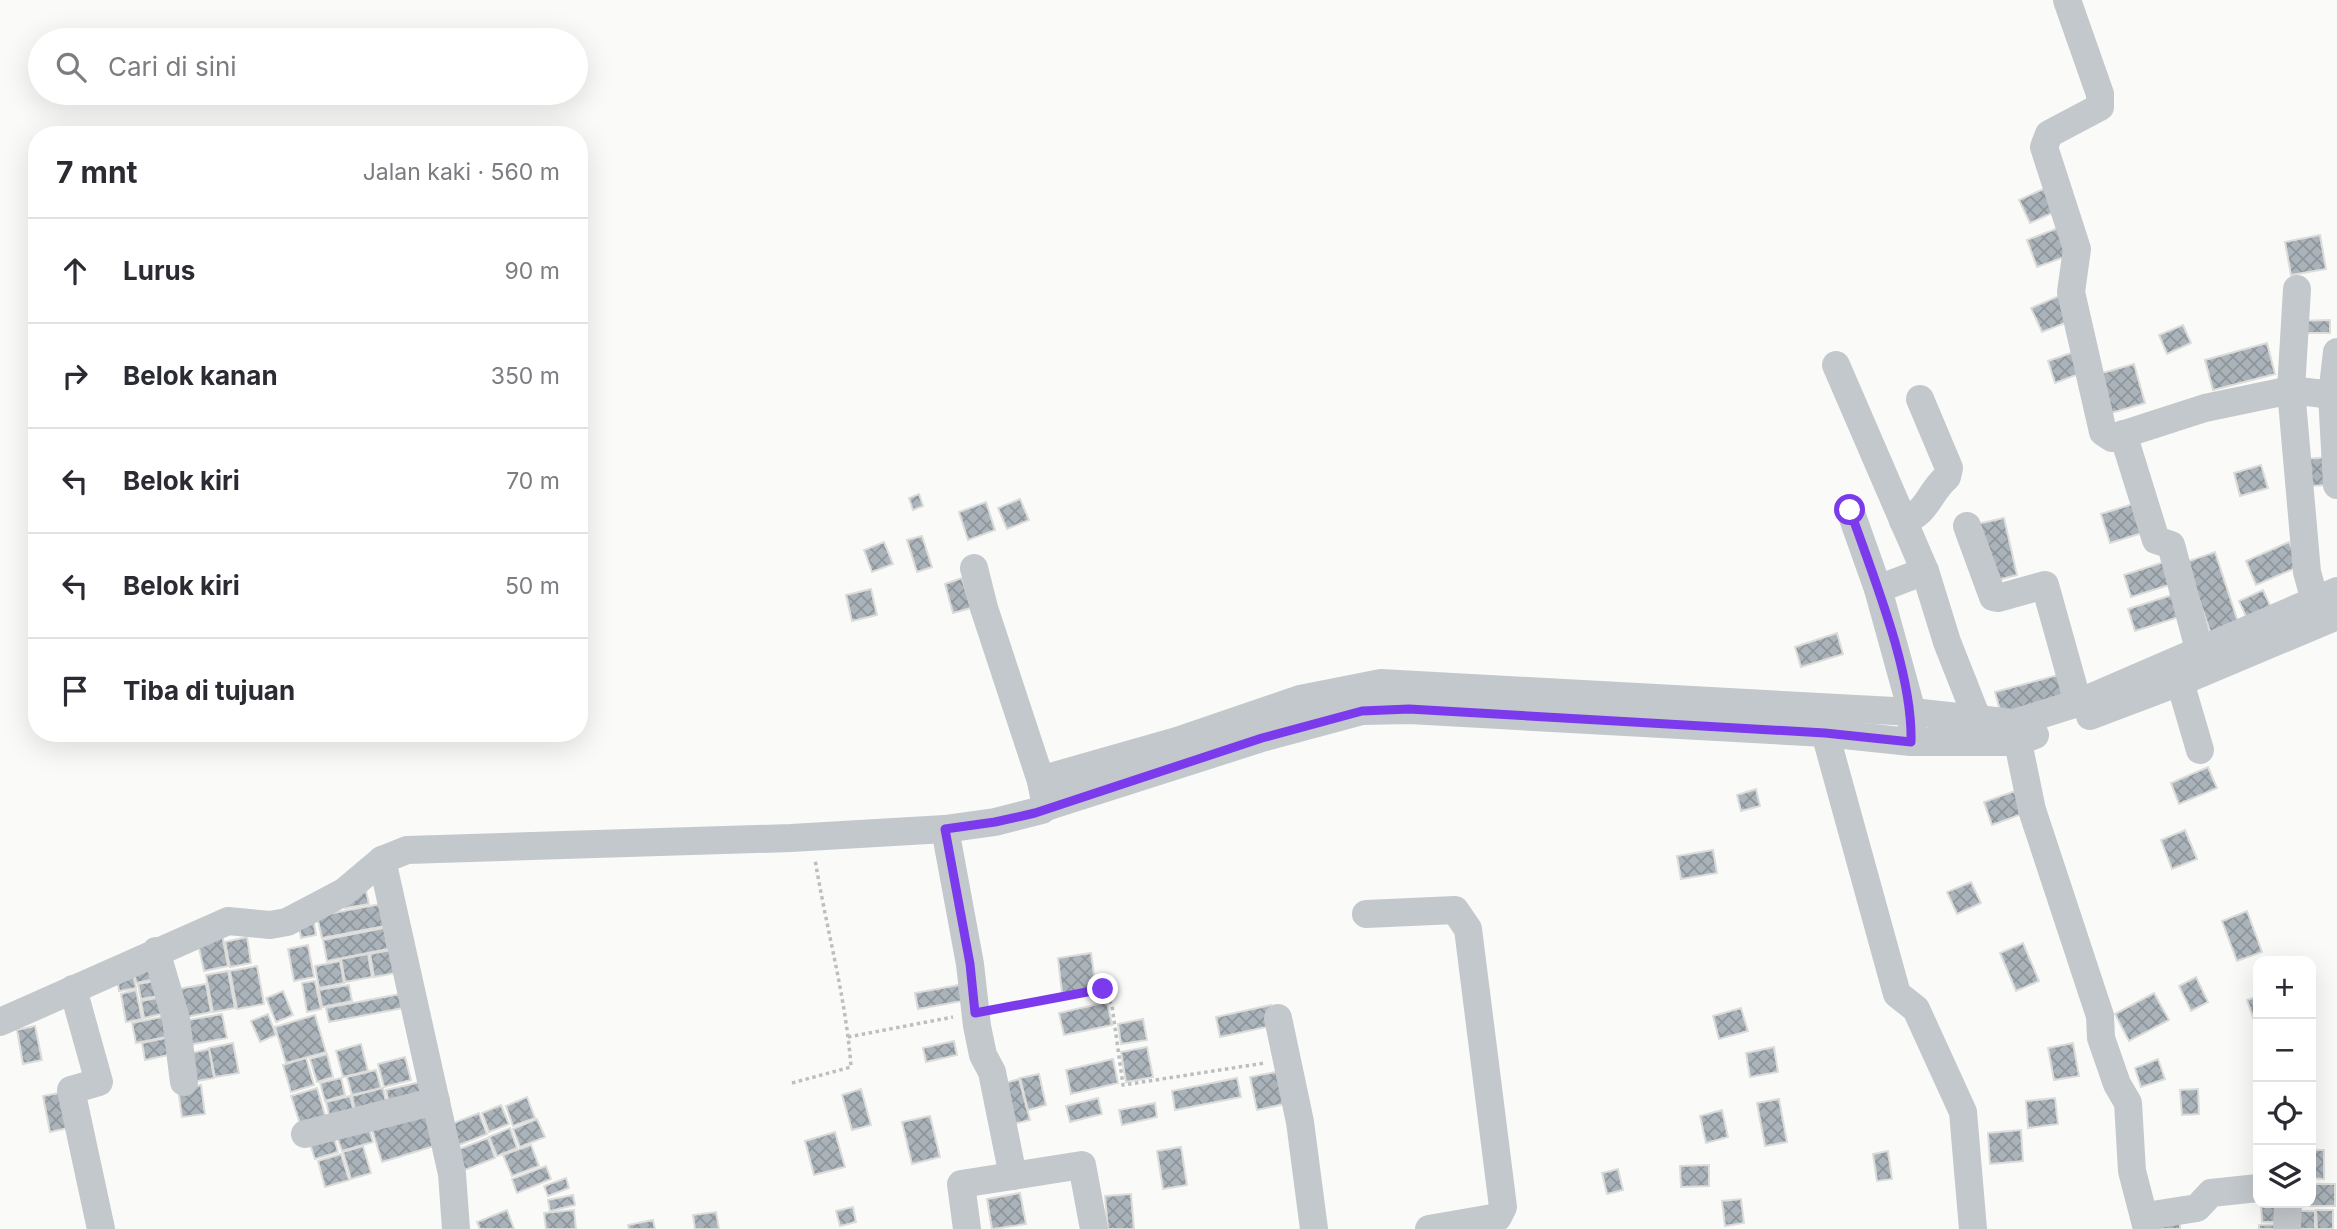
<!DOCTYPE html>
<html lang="id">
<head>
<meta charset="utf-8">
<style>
	:root { --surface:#fff; --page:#f7f7f7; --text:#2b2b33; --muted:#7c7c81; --line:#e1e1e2 }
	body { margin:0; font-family:Inter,sans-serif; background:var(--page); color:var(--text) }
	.controls { position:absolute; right:21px; bottom:21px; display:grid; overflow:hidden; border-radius:14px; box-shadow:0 7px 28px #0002 }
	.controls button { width:63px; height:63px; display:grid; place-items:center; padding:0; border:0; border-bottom:2px solid var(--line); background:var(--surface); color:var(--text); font:35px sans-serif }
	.stop { position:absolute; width:21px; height:21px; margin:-16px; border:5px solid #7c3aed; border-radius:50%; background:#fff }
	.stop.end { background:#7c3aed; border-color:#fff; box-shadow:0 2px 7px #0008 }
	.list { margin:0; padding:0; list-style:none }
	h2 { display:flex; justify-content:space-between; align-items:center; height:91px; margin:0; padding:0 28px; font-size:30px }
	h2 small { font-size:23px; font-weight:400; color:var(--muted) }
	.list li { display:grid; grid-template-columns:46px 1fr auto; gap:21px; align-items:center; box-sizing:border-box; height:105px; padding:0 28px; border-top:2px solid var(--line) }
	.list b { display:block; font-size:26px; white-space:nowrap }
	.list em { font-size:23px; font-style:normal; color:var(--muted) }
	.icon { flex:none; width:38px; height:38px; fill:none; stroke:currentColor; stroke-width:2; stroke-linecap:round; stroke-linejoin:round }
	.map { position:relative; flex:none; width:2337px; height:1229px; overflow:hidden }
	.search { position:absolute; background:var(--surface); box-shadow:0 7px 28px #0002; left:28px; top:28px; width:560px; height:77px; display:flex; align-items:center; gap:18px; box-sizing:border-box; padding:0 24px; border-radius:38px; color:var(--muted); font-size:26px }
	.panel { position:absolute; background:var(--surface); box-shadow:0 7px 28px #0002; left:28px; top:126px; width:560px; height:616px; border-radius:28px }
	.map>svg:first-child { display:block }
	.building { fill:url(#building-cross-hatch); stroke:#dcdcda; stroke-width:2 }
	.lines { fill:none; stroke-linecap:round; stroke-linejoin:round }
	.path { stroke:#bbbfc2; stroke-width:3.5; stroke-dasharray:3.5 3.5; stroke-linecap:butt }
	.minor { stroke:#c3c8cc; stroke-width:28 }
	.route { stroke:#7c3aed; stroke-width:9 }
</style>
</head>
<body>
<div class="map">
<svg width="2337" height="1229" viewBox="0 0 2337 1229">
	<defs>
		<pattern id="building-cross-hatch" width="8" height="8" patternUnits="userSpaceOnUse" patternTransform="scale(1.75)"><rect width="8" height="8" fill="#aab3b9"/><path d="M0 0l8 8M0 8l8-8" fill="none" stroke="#8e969c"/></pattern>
	</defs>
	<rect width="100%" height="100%" fill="#fafaf8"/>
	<g class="building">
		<path d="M2050,186l11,23 -31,14 -11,-23z"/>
		<path d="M2058,228l9,28 -30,11 -10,-27z"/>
		<path d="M2320,235l6,34 -35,6 -6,-33z"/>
		<path d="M2059,296l11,25 -28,11 -11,-24z"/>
		<path d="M2330,320v13h-31l-1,-12z"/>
		<path d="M2183,325l8,18 -24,11 -8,-19z"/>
		<path d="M2267,343l8,31 -62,16 -8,-30z"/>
		<path d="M2077,351l7,21 -29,11 -7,-22z"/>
		<path d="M2134,364l11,39 -34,10 -12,-39z"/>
		<path d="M2332,457l1,28 -27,1 -1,-27z"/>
		<path d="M2261,465l7,23 -28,8 -6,-23z"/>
		<path d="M919,494l4,12 -10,4 -4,-12z"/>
		<path d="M1020,499l9,21 -22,9 -9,-21z"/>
		<path d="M986,502l9,28 -27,10 -9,-28z"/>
		<path d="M2133,504l9,29 -32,10 -9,-29z"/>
		<path d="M2004,518l13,57 -27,7 -13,-58z"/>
		<path d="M922,536l10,31 -15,5 -10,-32z"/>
		<path d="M884,542l9,22 -21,8 -8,-22z"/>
		<path d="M2289,542l11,24 -44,19 -10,-24z"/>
		<path d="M2215,552l24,73 -28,9 -25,-72z"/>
		<path d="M2164,562l8,22 -41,13 -7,-22z"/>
		<path d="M962,578l9,30 -18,5 -8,-29z"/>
		<path d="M871,589l6,26 -25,6 -6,-26z"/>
		<path d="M2263,590l10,22 -24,11 -10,-22z"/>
		<path d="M2175,594l7,22 -47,15 -7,-22z"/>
		<path d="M1837,633l6,21 -42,13 -6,-20z"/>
		<path d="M2062,674l5,22 -66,18 -6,-22z"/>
		<path d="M2208,767l9,21 -38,16 -8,-21z"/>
		<path d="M1756,789l4,17 -19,5 -4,-16z"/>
		<path d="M2015,791l7,23 -30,11 -8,-23z"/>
		<path d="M2185,830l12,29 -25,10 -11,-29z"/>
		<path d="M1713,850l4,23 -36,6 -4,-23z"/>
		<path d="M1971,882l10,21 -24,11 -10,-22z"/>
		<path d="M366,891l3,13 -24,4 -3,-13z"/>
		<path d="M381,904l4,22 -63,12 -5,-22z"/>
		<path d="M2247,911l15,41 -25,9 -15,-40z"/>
		<path d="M313,917l3,18 -15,3 -3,-18z"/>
		<path d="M384,928l4,21 -61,12 -4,-21z"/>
		<path d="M222,934l6,32 -24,5 -7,-32z"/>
		<path d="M247,937l4,26 -21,4 -5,-25z"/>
		<path d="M2023,943l16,38 -23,10 -16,-38z"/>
		<path d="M308,945l6,32 -20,4 -6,-32z"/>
		<path d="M391,950l4,23 -21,4 -4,-23z"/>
		<path d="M1091,953l5,36 -34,4 -4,-35z"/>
		<path d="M368,954l4,23 -27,5 -4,-23z"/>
		<path d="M340,961l4,22 -25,5 -4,-22z"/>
		<path d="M157,962l3,16 -24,5 -3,-16z"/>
		<path d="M257,966l7,38 -27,5 -7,-38z"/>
		<path d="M132,969l4,19 -17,3 -3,-19z"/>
		<path d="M228,971l7,37 -22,4 -7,-37z"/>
		<path d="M2196,977l12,25 -17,9 -12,-25z"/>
		<path d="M160,980l3,15 -22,4 -3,-15z"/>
		<path d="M315,981l6,28 -14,3 -5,-29z"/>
		<path d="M206,984l5,28 -34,7 -5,-29z"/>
		<path d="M349,985l3,16 -30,6 -3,-17z"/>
		<path d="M959,985l3,16 -44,8 -3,-16z"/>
		<path d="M136,990l6,29 -16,3 -5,-28z"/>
		<path d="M283,991l10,24 -17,7 -10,-24z"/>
		<path d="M2154,993l15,27 -40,21 -14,-27z"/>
		<path d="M400,994l3,14 -74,14 -3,-14z"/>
		<path d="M167,996l3,16 -26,6 -3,-17z"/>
		<path d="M2258,996v22l-4,2 -7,-20z"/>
		<path d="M1107,1002l5,23 -48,10 -5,-22z"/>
		<path d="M1271,1005l4,20 -55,12 -4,-20z"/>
		<path d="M1741,1008l7,23 -29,8 -6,-23z"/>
		<path d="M222,1014l5,24 -39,7 -5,-24z"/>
		<path d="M268,1014l8,21 -16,7 -9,-21z"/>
		<path d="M172,1015l4,20 -40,8 -4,-20z"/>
		<path d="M315,1015l11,37 -40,11 -11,-36z"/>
		<path d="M1143,1019l4,21 -26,4 -3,-20z"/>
		<path d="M35,1026l7,34 -19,4 -6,-34z"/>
		<path d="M170,1037l3,17 -28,6 -3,-17z"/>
		<path d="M954,1041l3,14 -31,7 -3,-14z"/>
		<path d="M233,1043l6,30 -24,4 -6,-29z"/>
		<path d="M2073,1043l6,33 -25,4 -6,-32z"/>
		<path d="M361,1044l7,27 -25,6 -7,-26z"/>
		<path d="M1147,1047l6,30 -27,5 -5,-30z"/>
		<path d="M1774,1047l4,25 -28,5 -4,-24z"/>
		<path d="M209,1049l5,29 -22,4 -5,-28z"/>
		<path d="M327,1054l6,23 -16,5 -7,-23z"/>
		<path d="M405,1057l6,23 -27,7 -6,-23z"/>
		<path d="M306,1058l8,27 -23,7 -8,-27z"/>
		<path d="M1113,1059l5,24 -47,11 -5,-24z"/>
		<path d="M2158,1059l7,20 -24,8 -6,-19z"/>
		<path d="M376,1070l5,18 -29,7 -5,-18z"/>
		<path d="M1286,1070l7,32 -36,8 -7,-33z"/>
		<path d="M1039,1074l7,31 -18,5 -8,-32z"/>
		<path d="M341,1078l4,17 -20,6 -5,-18z"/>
		<path d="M1237,1078l4,19 -66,13 -3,-19z"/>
		<path d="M1019,1079l11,41 -21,5 -11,-40z"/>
		<path d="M420,1082l4,18 -34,9 -4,-19z"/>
		<path d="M201,1085l4,29 -23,3 -4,-28z"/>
		<path d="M317,1088l11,37 -25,8 -12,-37z"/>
		<path d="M383,1088l5,23 -31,7 -5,-22z"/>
		<path d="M861,1089l10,36 -19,5 -10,-35z"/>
		<path d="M2198,1089l1,25 -17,1 -2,-25z"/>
		<path d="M65,1092l7,35 -22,5 -7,-36z"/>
		<path d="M350,1096l5,20 -24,7 -5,-21z"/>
		<path d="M527,1097l8,21 -22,8 -7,-20z"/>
		<path d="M1098,1098l4,16 -32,8 -4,-16z"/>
		<path d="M2055,1098l3,26 -30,4 -2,-27z"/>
		<path d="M1779,1099l8,43 -22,4 -8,-43z"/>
		<path d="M1155,1103l2,14 -35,8 -3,-15z"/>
		<path d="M432,1105l12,38 -62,19 -12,-39z"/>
		<path d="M501,1105l8,19 -20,8 -7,-19z"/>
		<path d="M1722,1110l6,27 -22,6 -6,-27z"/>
		<path d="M479,1113l8,21 -28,11 -8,-21z"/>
		<path d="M930,1116l10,41 -28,7 -10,-42z"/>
		<path d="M537,1119l8,18 -25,10 -7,-18z"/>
		<path d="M368,1125l5,17 -31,9 -6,-17z"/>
		<path d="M510,1128l7,20 -20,8 -8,-19z"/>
		<path d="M332,1130l6,22 -23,7 -7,-21z"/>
		<path d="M2021,1130l2,31 -33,3 -2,-31z"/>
		<path d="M835,1132l10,35 -31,8 -9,-34z"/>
		<path d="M488,1138l7,20 -33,13 -8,-20z"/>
		<path d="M531,1145l8,21 -27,10 -9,-21z"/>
		<path d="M363,1146l8,27 -20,6 -8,-27z"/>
		<path d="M1181,1147l6,38 -24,4 -6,-38z"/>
		<path d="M2311,1150h13v29l-13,-1z"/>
		<path d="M1888,1151l4,28 -15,2 -4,-27z"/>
		<path d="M341,1154l8,26 -24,7 -7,-26z"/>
		<path d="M1709,1165v21l-28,1 -1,-21z"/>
		<path d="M546,1166l5,13 -34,14 -5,-14z"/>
		<path d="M1618,1169l5,21 -16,4 -5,-21z"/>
		<path d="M566,1178l3,10 -21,8 -4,-10z"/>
		<path d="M2311,1184h24v22h-27z"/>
		<path d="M1020,1193l6,31 -34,5 -5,-30z"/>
		<path d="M1131,1194l3,35h-26l-3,-33z"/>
		<path d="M573,1195l2,10 -25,6 -2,-11z"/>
		<path d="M1741,1199l3,24 -19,3 -3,-25z"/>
		<path d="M2261,1203h22v19h-21z"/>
		<path d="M853,1207l3,15 -16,4 -4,-15z"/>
		<path d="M507,1210l7,19h-34l-3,-7z"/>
		<path d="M574,1210l2,19h-30l-2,-16z"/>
		<path d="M2316,1210h17v19h-16z"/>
		<rect x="2292" y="1211" width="23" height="18"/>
		<path d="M716,1212l3,17h-24l-2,-14z"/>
		<path d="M653,1220l2,9h-26l-1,-4z"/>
		<path d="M2180,1222v7h-21v-5z"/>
		<path d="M2281,1224v5h-22v-4z"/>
	</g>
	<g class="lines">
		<g class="path">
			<path d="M999,1009l104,-20 9,17 11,79 142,-22"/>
			<path d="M848,1037l105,-20"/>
			<path d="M792,1083l59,-16c-5,-70 -25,-139 -36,-208"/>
		</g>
		<g class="minor">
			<path d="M2067,0l33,94v13l-51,27 -5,13 33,102 -6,43 32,140 9,6 93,-30 86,-18 16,182 8,29"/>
			<path d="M2297,289l-6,101 41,5"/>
			<path d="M2337,352l-5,43 5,90"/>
			<path d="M1836,365l89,206 22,71 30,76"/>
			<path d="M2123,434l33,106 15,5 28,104"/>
			<path d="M1850,510l28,79 34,123v16"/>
			<path d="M1903,521c26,-9 25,-28 44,-44l2,-9 -29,-69"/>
			<path d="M1967,526l26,71 5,1 47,-13 33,118"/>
			<path d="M974,568l10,40 57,173"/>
			<path d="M1878,589l47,-18"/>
			<path d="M2180,682l20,68"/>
			<path d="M2090,716l90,-34 157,-66"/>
			<path d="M2014,723l18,87 68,206 1,22 16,46 11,19 4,68 15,58"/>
			<path d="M1825,733l72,261 19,15 47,103 10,117"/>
			<path d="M1046,807l216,-69 100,-27 47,-1 416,23 86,9h106l18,-7"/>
			<path d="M945,829l25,135 7,62 6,29 9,17 21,104"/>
			<path d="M382,860l70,314 4,55"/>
			<path d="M1366,914l89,-4 13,19 35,278 -5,10 -69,12"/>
			<path d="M156,951l20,68 8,63"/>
			<path d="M73,989l26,93 -28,8 30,139"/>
			<path d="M1278,1018l22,104 14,107"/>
			<path d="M0,1022l228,-101 42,4 17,-3 57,-30 38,-32 25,-10 384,-12 154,-9 50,-7 47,-12 4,-3 -5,-26 13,-5 123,-35 123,-42 81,-16 531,29 102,11 64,-20 259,-112"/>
			<path d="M305,1134l131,-33"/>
			<path d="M2146,1216l51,-8 14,-15 47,-5"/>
			<path d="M967,1229l-6,-45 121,-19 12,64"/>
			<path d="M2287,1229l1,-26"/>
		</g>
	</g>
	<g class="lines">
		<path class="route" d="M1103,989l-128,24 -5,-49 -25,-135 50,-7 40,-9 227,-75 100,-27 47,-2 416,24 86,9c2,-69 -38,-166 -61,-232"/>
	</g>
</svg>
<div class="controls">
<button>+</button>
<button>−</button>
<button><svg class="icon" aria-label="locate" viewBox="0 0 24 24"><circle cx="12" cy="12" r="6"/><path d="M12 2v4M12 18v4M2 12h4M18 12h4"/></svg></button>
<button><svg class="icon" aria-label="layers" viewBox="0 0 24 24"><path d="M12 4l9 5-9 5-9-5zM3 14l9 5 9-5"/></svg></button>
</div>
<div class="stop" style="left:1850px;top:510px"></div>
<div class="stop end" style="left:1103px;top:989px"></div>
<div class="search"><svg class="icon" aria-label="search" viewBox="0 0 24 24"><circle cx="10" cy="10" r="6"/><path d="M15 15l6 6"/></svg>Cari di sini</div>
<section class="panel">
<h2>7 mnt<small>Jalan kaki · 560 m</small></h2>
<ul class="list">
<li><svg class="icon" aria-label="ahead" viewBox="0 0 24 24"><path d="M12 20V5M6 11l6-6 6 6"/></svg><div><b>Lurus</b></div><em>90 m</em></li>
<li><svg class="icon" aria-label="right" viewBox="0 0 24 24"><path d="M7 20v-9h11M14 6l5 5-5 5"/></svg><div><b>Belok kanan</b></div><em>350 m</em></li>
<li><svg class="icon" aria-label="left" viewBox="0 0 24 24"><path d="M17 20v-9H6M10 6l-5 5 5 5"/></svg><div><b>Belok kiri</b></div><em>70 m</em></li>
<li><svg class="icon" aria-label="left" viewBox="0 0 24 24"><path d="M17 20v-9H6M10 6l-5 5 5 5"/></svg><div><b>Belok kiri</b></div><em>50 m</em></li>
<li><svg class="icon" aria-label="arrive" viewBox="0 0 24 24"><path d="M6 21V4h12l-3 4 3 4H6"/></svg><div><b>Tiba di tujuan</b></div></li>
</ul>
</section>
</div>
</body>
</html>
